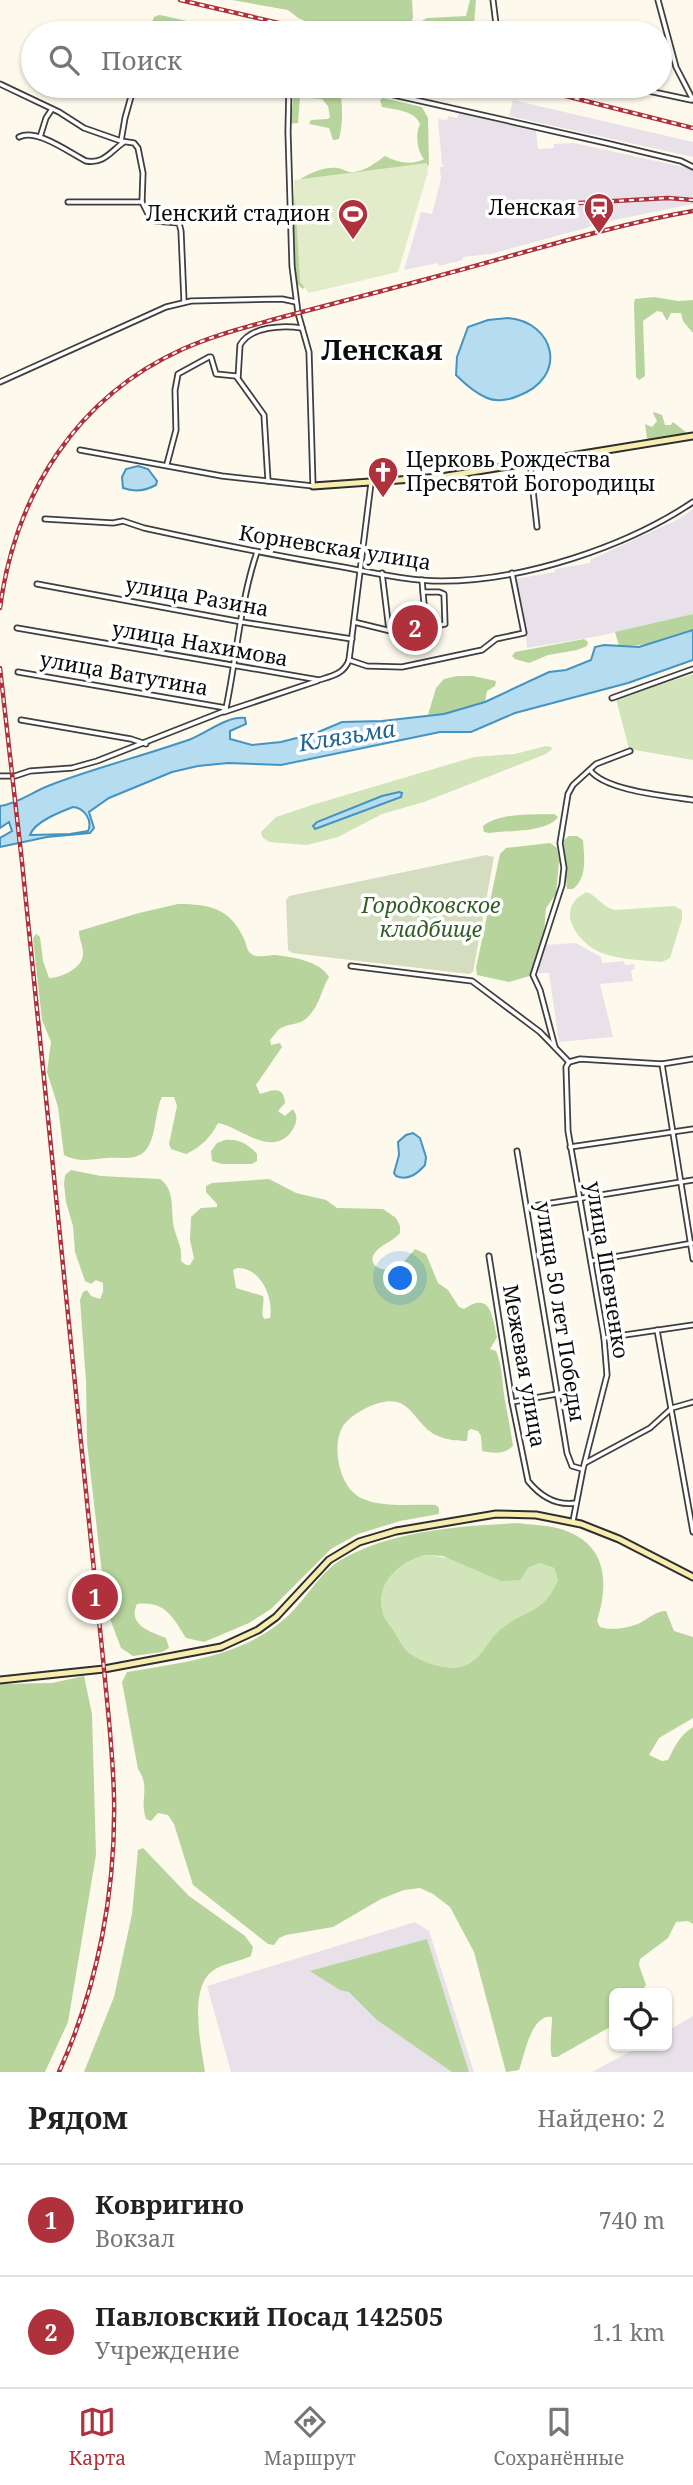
<!DOCTYPE html>
<html lang="ru">
<head>
<meta charset="utf-8">
<style>
	:root { --surface:#fff; --page:#f6f6f6; --text:#222; --muted:#767676; --line:#e0e0e0; --accent:#af313c }
	body { margin:0; font-family:"Noto Serif",serif; background:var(--page); color:var(--text) }
	.controls { position:absolute; right:21px; bottom:21px; display:grid; overflow:hidden; border-radius:10px; box-shadow:0 2px 5px #0004 }
	.controls button { width:63px; height:63px; display:grid; place-items:center; padding:0; border:0; border-bottom:2px solid var(--line); background:var(--surface); color:var(--text); font:35px sans-serif }
	.you { position:absolute; left:401px; top:1279px; width:24px; height:24px; margin:-18px; border:5px solid #fff; border-radius:50%; background:#1a73e8; box-shadow:0 0 0 10px #1a73e833 }
	.badge { display:grid; place-items:center; width:46px; height:46px; border-radius:50%; background:var(--accent); color:#fff; font-size:23px; font-weight:700 }
	.pin { position:absolute; translate:-50% -50%; border:4px solid #fff; box-shadow:0 2px 7px #0006 }
	.list { margin:0; padding:0; list-style:none }
	h2 { display:flex; justify-content:space-between; align-items:center; height:91px; margin:0; padding:0 28px; font-size:30px }
	h2 small { font-size:23px; font-weight:400; color:var(--muted) }
	.list li { display:grid; grid-template-columns:46px 1fr auto; gap:21px; align-items:center; box-sizing:border-box; height:112px; padding:0 28px; border-top:2px solid var(--line) }
	.list b { display:block; font-size:26px; white-space:nowrap }
	.list p { margin:0; font-size:23px; white-space:nowrap; color:var(--muted) }
	.list em { font-size:23px; font-style:normal; color:var(--muted) }
	.icon { flex:none; width:38px; height:38px; fill:none; stroke:currentColor; stroke-width:2; stroke-linecap:round; stroke-linejoin:round }
	.map { position:relative; flex:none; width:693px; height:2072px; overflow:hidden }
	.search { position:absolute; background:var(--surface); box-shadow:0 2px 5px #0004; left:21px; right:21px; top:21px; height:77px; display:flex; align-items:center; gap:18px; box-sizing:border-box; padding:0 24px; border-radius:38px; color:var(--muted); font-size:26px }
	.sheet { height:315px; background:var(--surface) }
	nav { display:flex; justify-content:space-around; align-items:center; box-sizing:border-box; height:98px; border-top:2px solid var(--line); background:var(--surface); font-size:19px; color:var(--muted) }
	nav a { display:grid; justify-items:center; gap:4px }
	nav .on { color:var(--accent) }
	.map>svg:first-child { display:block }
	.industrial { fill:#e9e1ea }
	.green { fill:#d1e4ba; fill-rule:evenodd }
	.forest { fill:#b6d49b; fill-rule:evenodd }
	.cemetery { fill:#d5ddc0 }
	.pitch { fill:#e2eccb }
	.water { fill:#b6dcf0; stroke:#4493c0; stroke-width:2; fill-rule:evenodd }
	.lines { fill:none; stroke-linecap:round; stroke-linejoin:round }
	.street-casing { stroke:#3f3f3f; stroke-width:7 }
	.secondary-casing { stroke:#2e2e2e; stroke-width:9 }
	.street { stroke:#fff; stroke-width:3.5 }
	.secondary { stroke:#f7edae; stroke-width:5 }
	.rail-casing { stroke:#af313c; stroke-width:4.5 }
	.rail { stroke:#fff; stroke-width:2; stroke-dasharray:5; stroke-linecap:butt }
	.labels { text-anchor:middle; stroke-width:7; stroke-linejoin:round; paint-order:stroke }
	.poi-label { font-size:21px; fill:#0c0c0c; stroke:#fff; text-anchor:end }
	.street-label { font-size:21px; fill:#0c0c0c; stroke:#fff }
	.park-label { font-size:21px; font-style:italic; fill:#315d23; stroke:#fff }
	.water-label { font-size:23px; font-style:italic; fill:#216592; stroke:#fff }
	.district-label { font-size:28px; font-weight:bold; fill:#0c0c0c; stroke:#fff }
</style>
</head>
<body>
<div class="map">
<svg width="693" height="2072" viewBox="0 0 693 2072">
	<rect width="100%" height="100%" fill="#fdfaed"/>
	<g class="industrial">
		<path d="M513,100l180,42v15l-184,-41z"/>
		<path d="M459,113l77,18 2,18 16,-1v-4l20,-1 119,26v35l-74,15 -128,35 -28,3v3l-24,6 -1,-3 -34,7 17,-58 11,2 9,-35 -1,-12 5,-1 -3,-1 -4,-46 9,1 1,-4 9,2z"/>
		<path d="M693,509v105l-94,22 -72,12 -3,-33 -9,-36 40,-7v-3l35,-6v-3l89,-41z"/>
		<path d="M576,943l25,14 1,6 22,-2 1,4 9,-1 1,5 -4,1 2,11 -33,3 13,53 -54,5 -10,-69h-10l-1,-5 7,-23z"/>
		<path d="M415,1922l14,9 45,141h-243l-24,-86z"/>
		<path d="M693,2016v56h-101l48,-26h27v-15z"/>
	</g>
	<g class="green">
		<path d="M693,674v86l-64,-11 -13,-50z"/>
		<path d="M546,746l5,1 1,2 -6,5 -122,48 -42,12 -44,23 -31,8 -38,-3 -7,-5 -1,-5 15,-15 36,-12 162,-48 41,-3zM399,792l3,1 -1,4 -86,32 44,-25z"/>
		<path d="M586,892c12,4 16,15 29,18l59,-4 8,4v9l-12,39 -8,4c-19,-2 -42,-2 -60,-9 -17,-6 -42,-32 -28,-51 2,-4 8,-7 12,-10z"/>
		<path d="M425,1555l103,13 12,-5 14,5 4,12c-16,35 -30,28 -56,48 -16,12 -20,34 -42,39 -16,3 -38,-5 -51,-14 -6,-5 -11,-15 -15,-22 -3,-5 -10,-12 -11,-18 -9,-30 17,-51 42,-58z"/>
	</g>
	<g class="forest">
		<path d="M232,0h180l1,17 -5,16h-16l-15,-5 -47,-6 -15,3 -17,-7 -10,-8z"/>
		<path d="M470,0h6l-2,24 4,9h-59l1,-11 7,-4 39,-2z"/>
		<path d="M159,15l6,1 74,17h-92l7,-16z"/>
		<path d="M295,86h42c7,12 6,40 2,53l-6,1 -4,-12 -20,-4 2,-4 17,-1 2,-2 -2,-11 -6,-7 -22,-2 -2,26 -8,1z"/>
		<path d="M379,86h66l6,1 4,5 -2,3 -17,3z"/>
		<path d="M383,98l39,9 6,11 1,47 -130,87v14l6,20 -2,3 -7,-6 -3,-28 2,-72c11,-9 29,-17 43,-15 6,1 9,5 16,4 13,-2 21,-9 31,-16 11,6 27,10 39,3 -7,-8 -9,-25 -4,-35 -6,-14 -24,-14 -38,-17l-2,-7z"/>
		<path d="M654,297l24,4 15,-1v33l-10,-12 -2,-8h-10l-4,8 -5,-9 -5,-1 -14,10 2,55 -6,4 -3,-3 -2,-74 1,-4z"/>
		<path d="M654,412l8,3 3,10h6l2,-3 14,11 -37,7 -3,-2 -2,-14 7,3 5,-6 -4,-8z"/>
		<path d="M693,614v16c-24,9 -48,17 -74,16l-4,-14z"/>
		<path d="M584,639l4,3 -1,4 -10,4 -29,5 -19,8 -14,-4 -3,-3 3,-4z"/>
		<path d="M457,676h16l23,5 -1,5 -8,5 -2,11 -41,12 -16,1 8,-27 8,-9z"/>
		<path d="M554,814l4,3c-11,16 -50,13 -69,16l-5,-1 -1,-6c17,-14 50,-11 71,-12z"/>
		<path d="M569,836h8l6,4c1,17 5,37 -10,49h-6l-4,-48z"/>
		<path d="M550,843l7,5 2,13 -3,33 -10,14 -3,37 -10,30 -24,7 -32,-7 -1,-7 24,-114 6,-6z"/>
		<path d="M178,904c34,0 53,5 67,37 2,6 2,11 8,14 6,3 15,0 22,0 17,2 45,6 54,22 -8,13 -9,28 -21,40 -8,8 -18,6 -27,11 -4,2 -8,9 -11,12l1,5 9,-2 2,4 -26,38 4,9c12,-4 24,-9 25,9l-7,8 7,5 8,-7c5,7 4,13 0,20 -19,31 -53,-2 -75,-6 -7,14 -17,24 -32,31l-15,-5 -2,-5 8,-38 -3,-9h-12c-9,17 -4,56 -28,60 -9,2 -19,0 -27,1 -16,1 -29,5 -43,-3l-6,-48 -11,-35 4,-30 -9,-22 -9,-82 3,-4 4,3 3,24 6,17c12,0 34,-10 34,-24 0,-8 -4,-15 -4,-23l60,-18z"/>
		<path d="M225,1140c14,-1 23,4 32,14v7l-5,3h-30l-10,-3 -1,-10 6,-8z"/>
		<path d="M71,1170l30,6 59,3c16,11 10,32 14,49 4,14 8,18 7,33l5,4h4l4,-7 -4,-18 1,-23 10,-9 16,-1v-3l-11,-12v-6l6,-3 57,-4 27,14 30,7 11,8 46,1 13,9 4,8v7c-7,9 -21,12 -26,21 -7,13 11,19 21,14 7,-3 15,-13 20,-19l11,5 12,29 10,7 11,17 5,2c27,-18 28,7 33,28l-7,12 6,2c7,17 6,33 9,50 3,15 6,30 8,45 -10,9 -19,7 -31,5l-1,-15 -3,-5 -7,-2 -3,2 -1,10c-16,0 -33,-3 -44,-16 -13,-14 -19,-29 -44,-22 -12,3 -29,13 -36,23 -12,20 -4,61 18,72 21,10 52,6 75,7l3,3v6l-39,7 -42,13 -27,15 -60,60 -22,14 -45,19 -18,-4c-14,-22 -21,-37 -49,-34 -10,21 14,28 29,34l3,10 -7,4 -29,4 -12,-8 -15,-40 -19,-165 -1,-62 -6,-81 3,-8 4,-2 4,6 9,3 3,-7v-9l-7,-3 -5,4 -6,-3 -10,-29 -2,-26 -7,-24 -2,-18 1,-9zM237,1268c23,-1 37,29 33,50l-6,1c-4,-8 1,-14 -1,-23l-27,-8 -3,-18z"/>
		<path d="M518,1523c13,2 27,2 39,5 49,13 53,51 40,93l3,6c11,4 29,1 40,-4 9,-5 16,-12 26,-12l8,20 19,6v81l-34,20 -10,17 13,6 6,-1c7,-14 12,-25 25,-33v197l-5,-3 -12,1 -8,16 -28,21 -1,6 7,20 -3,4 -29,4 -1,28 -3,6 -53,30h-5c-3,-8 0,-30 0,-40 -21,-3 -27,37 -33,53l-13,2 -32,-120 -24,-45 -17,-13 -13,-6 -16,2 -23,9 -48,28 -47,8 -7,3 -5,7 -6,-1 -75,-59 -19,-61 -6,-9 -10,-2 -7,8 -5,-2c-7,-20 5,-31 -8,-50l-16,-87 5,-10c58,-10 119,-16 163,-58 19,-19 32,-45 56,-57 51,-27 116,-31 172,-34zM425,1555l18,1 58,25 19,-1 8,-12 12,-5 14,5 4,12c-16,35 -30,28 -56,48 -16,12 -20,34 -42,39 -16,3 -38,-5 -51,-14 -6,-5 -11,-15 -15,-22 -3,-5 -10,-12 -11,-18 -9,-30 17,-51 42,-58z"/>
		<path d="M84,1676l8,38 4,141 -28,167 -23,50h-45v-388l52,-1z"/>
		<path d="M143,1848l46,48 56,40 8,11 -2,9c-12,6 -29,7 -40,16 -22,19 -10,74 -6,100h-121l30,-75 18,-83 6,-64z"/>
		<path d="M427,1939l42,133h-17l-75,-52 -28,-28 -9,-2 -30,-19z"/>
	</g>
	<path class="cemetery" d="M486,855l8,2 -21,115 -4,2 -177,-21 -4,-3 -2,-49 3,-5z"/>
	<path class="pitch" d="M427,163l1,9 -30,100 -89,21 -9,-11 -6,-102z"/>
	<g class="water">
		<path d="M508,318c47,4 61,59 10,78 -9,4 -22,6 -31,2 -12,-5 -22,-14 -31,-23l1,-18 11,-30 20,-7z"/>
		<path d="M138,466l10,3 9,12 -1,4c-11,6 -22,7 -33,3l-1,-11 4,-8z"/>
		<path d="M693,630v30l-65,23 -113,30 -44,19h-31l-159,33 -53,-2 -30,3 -26,6 -63,26 -20,14 5,16 -4,5 -43,4 -47,10v-9l12,-7 -3,-9 -9,6v-22c20,-3 33,-15 53,-22 45,-17 93,-29 138,-45 17,-7 36,-23 54,-21l1,6 -16,7v8l22,6 29,-3 35,-9 26,-11 40,-1 62,-7 41,-12 64,-30 17,-2 25,-10 4,-13 9,-2 35,2zM73,807c11,1 20,13 15,24l-18,3 -40,1c4,-13 30,-23 43,-28z"/>
		<path d="M399,792l3,1 -1,4 -86,32 -2,-3 4,-4 65,-26z"/>
		<path d="M413,1133l7,5 6,19 -1,8c-8,9 -17,16 -29,11l-2,-3 5,-18 -1,-13 8,-7z"/>
	</g>
	<g class="lines">
		<g class="street-casing">
			<g id="street">
				<path d="M493,0l3,24 30,9"/>
				<path d="M658,0l18,67 17,33"/>
				<path d="M0,84l59,28 25,16 37,13 13,2 4,5 5,25 -1,29 8,16 5,3 24,2 2,8 3,70"/>
				<path d="M354,86l252,57 75,18 12,6"/>
				<path d="M636,86l8,4 47,10"/>
				<path d="M19,137c18,-9 51,16 67,24 18,3 24,-9 38,-19"/>
				<path d="M40,137l6,-19 6,-9"/>
				<path d="M121,141l4,-23 9,-32"/>
				<path d="M68,202h74"/>
				<path d="M238,378l2,-33c11,-19 43,-20 62,-17"/>
				<path d="M0,382l166,-75 25,-6 91,-2 14,3"/>
				<path d="M80,450l142,26 91,10 -4,-134 -11,-39 -6,-47 -4,-134 1,-46"/>
				<path d="M530,463l7,64"/>
				<path d="M167,464l9,-34 -1,-40 3,-16 31,-17h2l5,17 20,2 28,39 4,66"/>
				<path d="M45,519l68,4 10,-2 21,7c64,14 128,27 193,38 34,6 70,15 105,15 81,0 184,-34 251,-79"/>
				<path d="M382,573l7,57"/>
				<path d="M37,584l205,38 110,17"/>
				<path d="M423,592h16l5,2 1,30 -19,4"/>
				<path d="M354,622l53,13 18,-1 1,-6 -4,-48"/>
				<path d="M17,628l302,52c13,-4 25,-6 30,-20l22,-177"/>
				<path d="M349,660l18,6 35,1 80,-17 14,-11 28,-6 -12,-60"/>
				<path d="M18,672l208,36"/>
				<path d="M612,698l81,-29"/>
				<path d="M224,712l93,-31"/>
				<path d="M21,720l110,19 15,5"/>
				<path d="M590,770c15,21 78,26 103,30"/>
				<path d="M0,776h15l15,-5 42,-3 25,-7 125,-49 4,-4c11,-52 14,-106 31,-156"/>
				<path d="M351,966l121,15 68,51 29,30"/>
				<path d="M555,1047l-15,-57 -7,-15 29,-90 2,-17 -4,-25 8,-49 5,-9 23,-21 34,-13"/>
				<path d="M569,1062l-3,5 2,64 36,207 3,37 -24,94 -10,52"/>
				<path d="M569,1062l11,-3 82,5 31,-5"/>
				<path d="M662,1064l31,195"/>
				<path d="M570,1147l123,-18"/>
				<path d="M517,1151l50,302 5,13 10,3"/>
				<path d="M527,1207l166,-27"/>
				<path d="M489,1256l23,146 16,79c13,16 28,25 48,22"/>
				<path d="M591,1261l102,-18"/>
				<path d="M657,1330l36,202"/>
				<path d="M604,1338l89,-13"/>
				<path d="M512,1402l45,-8"/>
				<path d="M585,1463l65,-35 22,-20 21,-6"/>
			</g>
		</g>
		<g class="secondary-casing">
			<g id="secondary">
				<path d="M313,486l128,-9 252,-41"/>
				<path d="M0,1680l104,-11 117,-22 37,-17 18,-13 53,-57 30,-18 37,-11 100,-17 40,1 45,9 38,15 74,38"/>
			</g>
		</g>
		<use href="#street" class="street"/>
		<use href="#secondary" class="secondary"/>
		<g class="rail-casing">
			<g id="rail">
				<path d="M180,0l142,33"/>
				<path d="M526,86l167,42"/>
				<path d="M579,203l89,-5 25,2"/>
				<path d="M0,608c15,-113 76,-211 183,-259 31,-14 64,-22 96,-31 49,-13 99,-26 148,-39 88,-23 176,-52 266,-68"/>
				<path d="M0,668l22,194 82,807c4,43 9,85 10,128 2,94 -16,189 -55,275"/>
			</g>
		</g>
		<use href="#rail" class="rail"/>
	</g>
	<defs>
		<g id="station-pin" transform="scale(1.575)"><path d="M0 17L-7.5 6A9.5 9.5 0 1 1 7.5 6Z" fill="#af313c" stroke="#fff"/><path d="M-3-6H3Q5-6 5-4V2Q5 4 3 4L4.5 6H3L1.5 4h-3L-3 6H-4.5L-3 4Q-5 4-5 2V-4Q-5-6-3-6ZM-3.5-4v3h7v-3ZM-3.5 1v1.5H-2V1ZM2 1v1.5H3.5V1Z" fill="#fff"/></g>
		<g id="stadium-pin" transform="scale(1.575)"><path d="M0 17L-7.5 6A9.5 9.5 0 1 1 7.5 6Z" fill="#af313c" stroke="#fff"/><path d="M0-5a6.5 5 0 1 0 0 10a6.5 5 0 1 0 0-10ZM-3.5-1.8h7v3.6h-7Z" fill="#fff"/></g>
		<g id="church-pin" transform="scale(1.575)"><path d="M0 17L-7.5 6A9.5 9.5 0 1 1 7.5 6Z" fill="#af313c" stroke="#fff"/><path d="M-1.2-6h2.4v3.5h3.3v2.4h-3.3V6h-2.4V-.1h-3.3v-2.4h3.3Z" fill="#fff"/></g>
	</defs>
	<g fill-rule="evenodd">
		<use href="#station-pin" x="599" y="208"/>
		<use href="#stadium-pin" x="353" y="214"/>
		<use href="#church-pin" x="383" y="472"/>
	</g>
	<g class="labels">
		<g class="poi-label">
			<text x="576" y="215">Ленская</text>
			<text x="330" y="221">Ленский стадион</text>
			<text x="406" y="467" text-anchor="start">Церковь Рождества<tspan x="406" dy="24">Пресвятой Богородицы</tspan></text>
		</g>
		<g class="street-label">
			<text transform="translate(335 548) rotate(9)" y="7">Корневская улица</text>
			<text transform="translate(197 597) rotate(10)" y="7">улица Разина</text>
			<text transform="translate(200 644) rotate(10)" y="7">улица Нахимова</text>
			<text transform="translate(124 674) rotate(10)" y="7">улица Ватутина</text>
			<text transform="translate(607 1270) rotate(81)" y="7">улица Шевченко</text>
			<text transform="translate(560 1312) rotate(81)" y="7">улица 50 лет Победы</text>
			<text transform="translate(524 1366) rotate(80)" y="7">Межевая улица</text>
		</g>
		<g class="park-label">
			<text x="431" y="913">Городковское<tspan x="431" dy="24">кладбище</tspan></text>
		</g>
		<g class="water-label">
			<text transform="translate(347 736) rotate(-9)" y="8">Клязьма</text>
		</g>
		<g class="district-label">
			<text x="382" y="360">Ленская</text>
		</g>
	</g>
</svg>
<div class="controls">
<button><svg class="icon" aria-label="locate" viewBox="0 0 24 24"><circle cx="12" cy="12" r="6"/><path d="M12 2v4M12 18v4M2 12h4M18 12h4"/></svg></button>
</div>
<div class="you"></div>
<div class="pin badge" style="left:95px;top:1597px">1</div>
<div class="pin badge" style="left:415px;top:628px">2</div>
<div class="search"><svg class="icon" aria-label="search" viewBox="0 0 24 24"><circle cx="10" cy="10" r="6"/><path d="M15 15l6 6"/></svg>Поиск</div>
</div>
<section class="sheet">
<h2>Рядом<small>Найдено: 2</small></h2>
<ul class="list">
<li><span class="badge">1</span><div><b>Ковригино</b><p>Вокзал</p></div><em>740 m</em></li>
<li><span class="badge">2</span><div><b>Павловский Посад 142505</b><p>Учреждение</p></div><em>1.1 km</em></li>
</ul>
</section>
<nav>
<a class="on"><svg class="icon" aria-label="map" viewBox="0 0 24 24"><path d="M3 6l6-2 6 2 6-2v14l-6 2-6-2-6 2zM9 4v14M15 6v14"/></svg>Карта</a>
<a><svg class="icon" aria-label="directions" viewBox="0 0 24 24"><path d="M12 3l9 9-9 9-9-9zM9 14v-3h6M13 9l2 2-2 2"/></svg>Маршрут</a>
<a><svg class="icon" aria-label="saved" viewBox="0 0 24 24"><path d="M7 4h10v16l-5-4-5 4z"/></svg>Сохранённые</a>
</nav>
</body>
</html>
